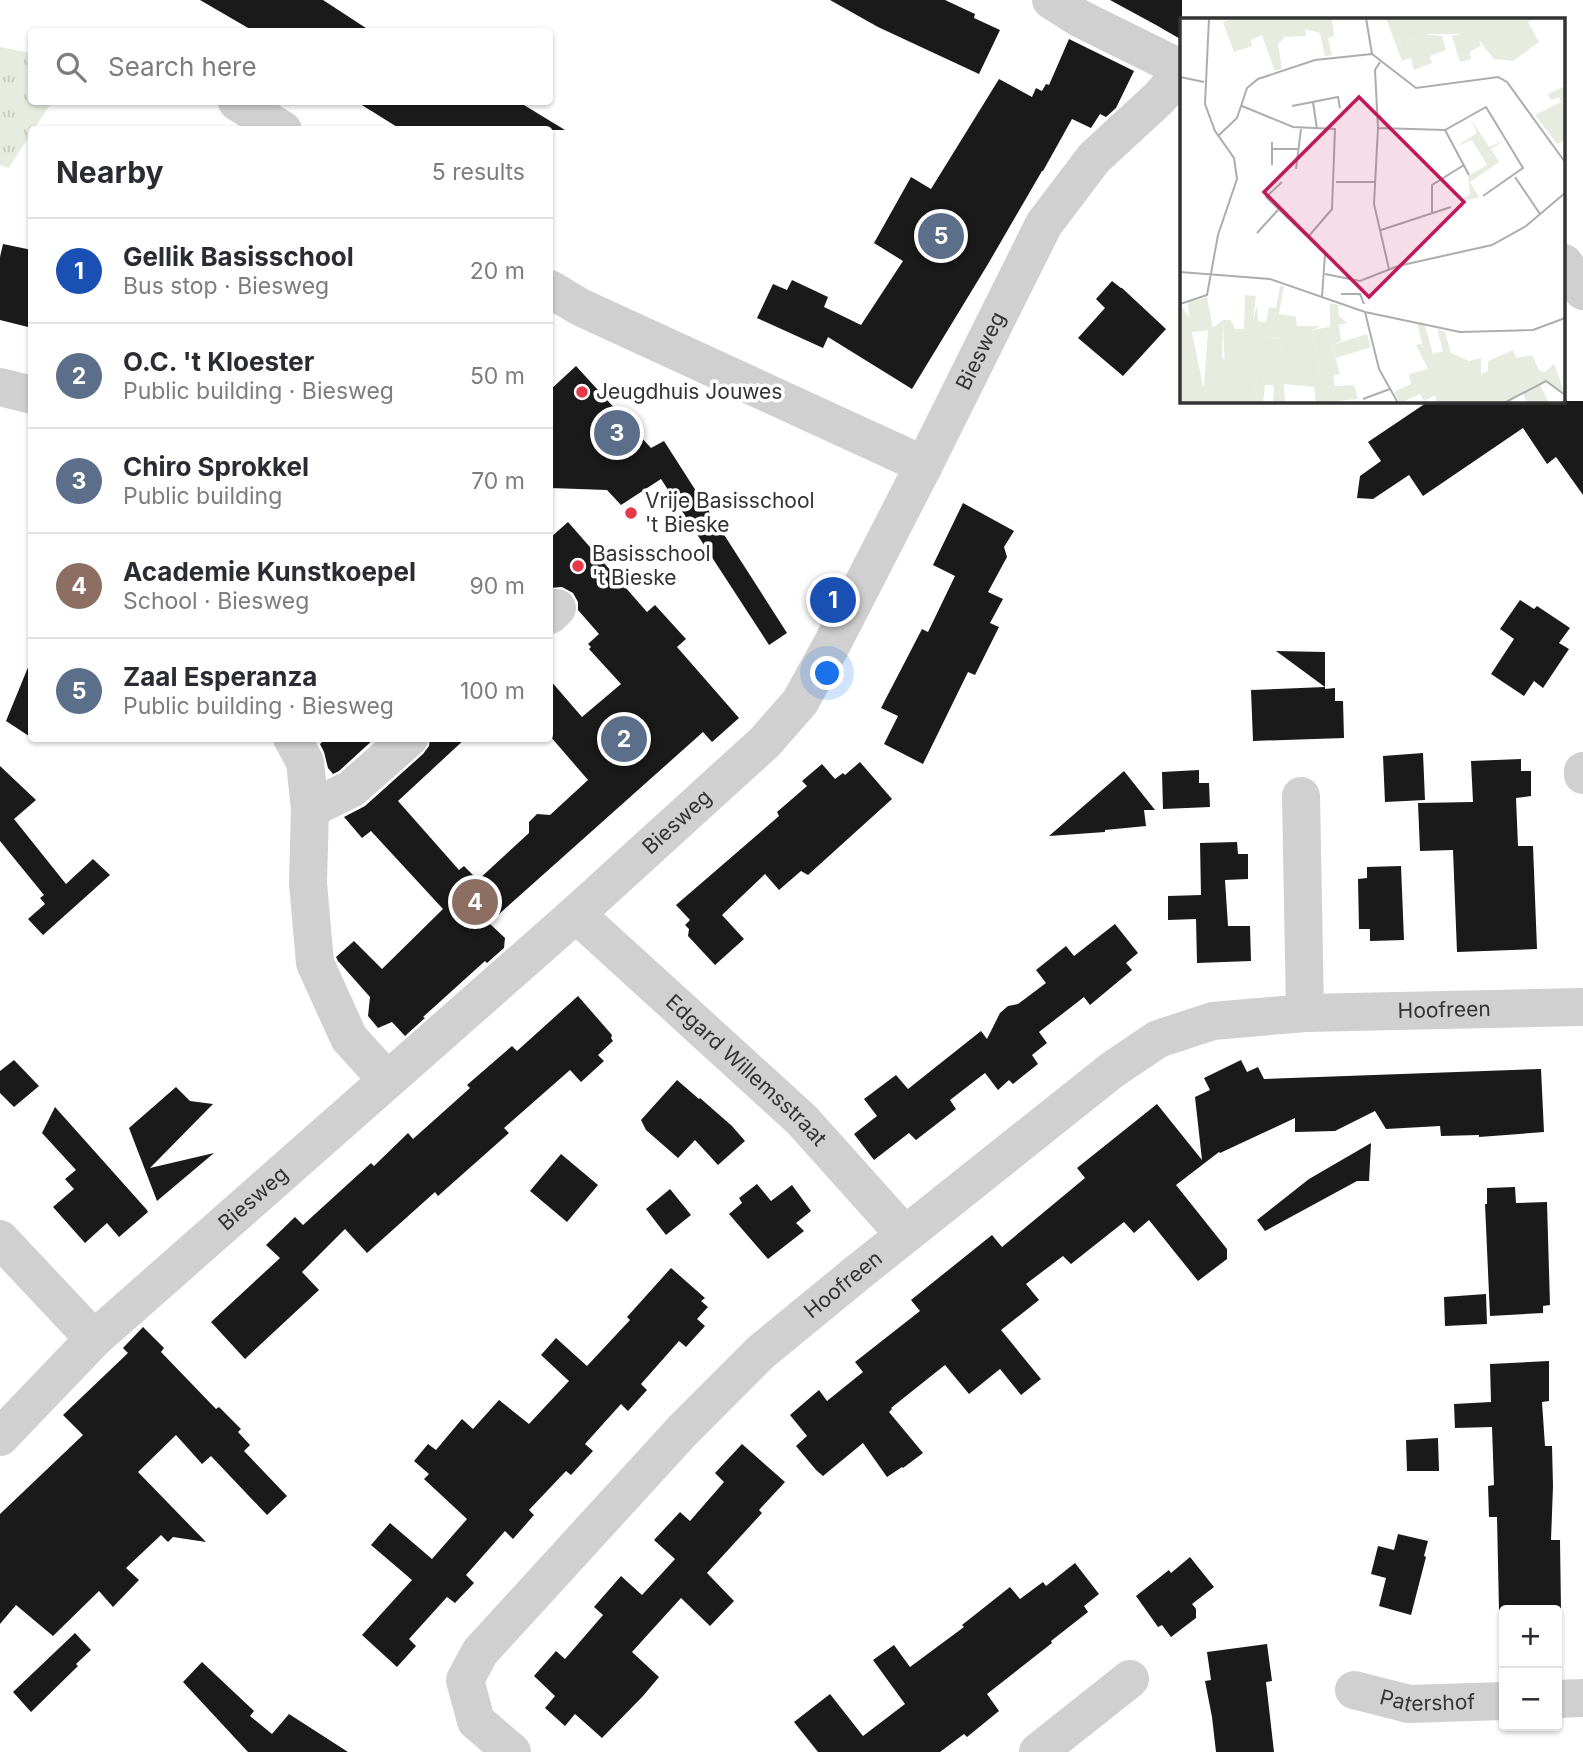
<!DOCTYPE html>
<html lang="en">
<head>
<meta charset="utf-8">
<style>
	:root { --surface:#fff; --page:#f7f7f7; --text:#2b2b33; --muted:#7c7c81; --line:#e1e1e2; --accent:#e63946 }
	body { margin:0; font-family:Inter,sans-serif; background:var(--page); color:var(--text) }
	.controls { position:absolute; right:21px; bottom:21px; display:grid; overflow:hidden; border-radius:7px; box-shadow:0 2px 5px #0004 }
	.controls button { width:63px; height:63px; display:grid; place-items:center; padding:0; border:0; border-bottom:2px solid var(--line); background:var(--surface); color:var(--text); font:35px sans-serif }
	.you { position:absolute; left:828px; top:674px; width:24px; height:24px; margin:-18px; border:5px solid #fff; border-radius:50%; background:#1a73e8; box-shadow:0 0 0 10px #1a73e833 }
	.badge { display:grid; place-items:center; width:46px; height:46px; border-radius:50%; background:var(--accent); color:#fff; font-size:23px; font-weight:700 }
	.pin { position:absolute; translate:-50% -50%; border:4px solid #fff; box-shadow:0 2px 7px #0006 }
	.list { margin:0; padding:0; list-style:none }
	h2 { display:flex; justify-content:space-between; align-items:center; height:91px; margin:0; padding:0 28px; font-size:30px }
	h2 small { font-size:23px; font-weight:400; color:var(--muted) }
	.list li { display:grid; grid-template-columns:46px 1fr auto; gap:21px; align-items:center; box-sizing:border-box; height:105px; padding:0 28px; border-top:2px solid var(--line) }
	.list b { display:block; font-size:26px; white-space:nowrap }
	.list p { margin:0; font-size:23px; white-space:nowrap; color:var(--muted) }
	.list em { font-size:23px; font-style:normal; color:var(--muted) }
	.icon { flex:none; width:38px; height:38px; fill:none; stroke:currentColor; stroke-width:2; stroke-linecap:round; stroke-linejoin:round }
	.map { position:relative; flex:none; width:1583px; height:1752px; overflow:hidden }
	.search { position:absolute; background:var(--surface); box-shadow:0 2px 5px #0004; left:28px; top:28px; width:525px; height:77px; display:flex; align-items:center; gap:18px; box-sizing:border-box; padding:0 24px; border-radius:7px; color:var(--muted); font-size:26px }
	.panel { position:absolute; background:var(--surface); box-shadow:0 2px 5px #0004; left:28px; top:126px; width:525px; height:616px; border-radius:7px }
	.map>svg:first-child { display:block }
	.park { fill:url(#park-tufts) }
	.building { fill:#1a1a1a }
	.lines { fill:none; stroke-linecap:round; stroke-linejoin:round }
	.minor { stroke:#d0d0d0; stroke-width:38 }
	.poi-dot { fill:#e63946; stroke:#fff; stroke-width:2.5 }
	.labels { text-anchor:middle; stroke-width:7; stroke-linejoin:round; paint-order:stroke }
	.street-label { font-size:21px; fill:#333; stroke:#fff }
	.poi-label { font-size:21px; fill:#333; stroke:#fff; text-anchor:start }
	.inset-road { fill:none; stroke:#adadad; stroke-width:2 }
	.view { fill:#c2185b; fill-opacity:0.15; stroke:#c2185b; stroke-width:3.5 }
	.inset-edge { fill:none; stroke:#333; stroke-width:3.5 }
</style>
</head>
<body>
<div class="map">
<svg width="1583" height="1752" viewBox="0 0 1583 1752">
	<defs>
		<pattern id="park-tufts" width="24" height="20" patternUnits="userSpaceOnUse" patternTransform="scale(1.75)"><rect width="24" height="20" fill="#e6ecdf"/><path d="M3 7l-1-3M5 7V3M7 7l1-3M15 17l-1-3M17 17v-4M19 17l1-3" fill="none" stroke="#c6cbc0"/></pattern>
	</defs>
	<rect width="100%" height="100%" fill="#fff"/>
	<path class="park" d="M0,47l31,6 1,49h20l-18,27 -2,1 -1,3 -22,35 -9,-3z"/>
	<g class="building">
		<path d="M200,0h123l49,32h-117z"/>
		<path d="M830,0h115l30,14 -1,4 26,12 -21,44 -101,-47z"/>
		<path d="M1110,0h72v40l-26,-15z"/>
		<path d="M1069,39l65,32 -18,37 -10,9 -6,-3 -9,14 -19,-9 -29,52h-1l-54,93 -76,125 -84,-52 -5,11 -66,-30 16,-34 14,6 5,-10 36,17 -4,10 37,18 42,-64 -29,-18 37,-66 20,12 68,-110 33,18 4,-9 6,3 4,-7 3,1z"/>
		<path d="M357,102h162l46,28h-163z"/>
		<path d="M3,244l29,6v78l-32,-8v-63z"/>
		<path d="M1112,281l9,7h1l44,41 -43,47 -45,-38 27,-30 -9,-9z"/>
		<path d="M576,366l75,82 13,-7 123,192 -18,12 -108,-166 -40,26 -14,-15 -57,-2v-98z"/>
		<path d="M1429,401h154v94l-27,-38 -9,7 -24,-36 -100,68 -14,-21 -36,24 -16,-1 3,-22 21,-15 -13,-19z"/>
		<path d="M963,503l51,28 -10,16 3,10 -19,35 15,7 -13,24 9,4 -24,48 -7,-3 -45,92 -39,-20 14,-28 -17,-8 41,-79 6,3 27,-56 -22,-11z"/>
		<path d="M568,522l79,90 8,-7 31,34 -9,8 62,71 -27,24 -9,-10 -214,191 16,15 -1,10 -17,15 -2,-2 -62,56 2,1 -20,18 -13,-14 -14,6 -10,-12 2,-19 -32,-36 -2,-4 18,-16 28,28 61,-60 -72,-78 -9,7 -18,-21 21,-11 58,-52 6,-8 1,-8h36l-68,63 61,69 5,-4 14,14 51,-47v-11l8,-8 13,1 38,-35 -38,-44v-56l32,37 39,-33 -32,-35 2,-2 -3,-3 11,-10 -21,-24v-8l-5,-9 -11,-6 -12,1v-50z"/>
		<path d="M1520,600l14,9 3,-3 33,22 -11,15 10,6 -26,39 -9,-7 -10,15 -33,-22 23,-35 -14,-10z"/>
		<path d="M1276,651l49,1v35z"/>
		<path d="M31,660l1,1v77l-26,-17z"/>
		<path d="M1325,687v2l10,-1v13h8l1,37 -91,3 -2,-51z"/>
		<path d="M326,738h49l-36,33 -6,3 -5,-6 -4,-16 -4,-8z"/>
		<path d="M1423,753l2,47 -40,2 -2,-46z"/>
		<path d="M1521,759v12h10v25l-15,2 2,48h15l4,103 -80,3 -4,-102 -33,1 -2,-48 55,-1 -2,-41z"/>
		<path d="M860,762l32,37 -84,76 -7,-4 -22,19 -14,-16 -43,41 22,24 -29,26 -27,-29 1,-7 -4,-4 5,-5 -14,-15 103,-89 -2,-4 30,-26 -5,-5 20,-17 13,15 8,-6 2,2z"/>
		<path d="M0,766l36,34 -22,19 52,65 27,-25 17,16 -67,60 -15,-16 17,-15 -5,-6 4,-3 -44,-54z"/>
		<path d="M1199,770v13h10l1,24 -47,2 -1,-37z"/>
		<path d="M1124,771l31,39h-11l2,16 -41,4v2l-56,4z"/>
		<path d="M1237,842l1,12h10v25l-23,1 3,46h22l1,35 -54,2 -1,-44 -28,1v-24l33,-1 -1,-52z"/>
		<path d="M1401,866l3,74 -34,1v-12h-11l-1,-50 9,-1v-11z"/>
		<path d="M1115,924l23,29 -12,10 6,7 -42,35 -6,-8 -45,35 8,11 -15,12 6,9 -25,20 -4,-4 -11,10 -13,-17 -35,27 6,9 -40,31 -7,-7 -35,27 -20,-26 23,-18 -13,-17 32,-24 12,14 73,-58 6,8 13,-26 8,-7 10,-2 28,-21 -10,-13 30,-24 8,10z"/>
		<path d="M578,996l34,39 -1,3 2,3 -15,14 6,6 -23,21 -11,-12 -66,58 5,5 -71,63 -3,-4 -68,61 -22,-24 -43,43 17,18 -74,69 -34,-37 69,-64 -14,-13 29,-28 8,8 68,-62 3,3 34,-33 5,6 57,-51 -3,-3 45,-39 5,5z"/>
		<path d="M14,1060l25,26 -25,21 -14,-14v-22z"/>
		<path d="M1241,1060l6,12 11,-5 6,12 277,-10 3,63 -65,5v-2l-38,1 -1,-10 -54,3 -11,-18 -40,20 -40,1v-14l-75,35 -1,-1 -43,33 51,64v10l-29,22 -49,-61 -15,13 -10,-11 -53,42 -8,-8 -37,28 13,16 -38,30 40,49 -20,16 -21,-26 -31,25 -24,-29 -54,43 1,1 -3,3 34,41 -20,15 -1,-1 -15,10 -24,-34 -40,33 -7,-6 -20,-24 11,-10 -17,-21 29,-25 8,11 36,-29 -8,-10 65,-51 -9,-11 81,-65 10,12 83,-69 -8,-10 80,-64 45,56 -7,-63 15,-7 -6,-12z"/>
		<path d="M677,1080l22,19 1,-1 32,28 13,15 -27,24 -23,-25 -17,18 -32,-28 -5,-10z"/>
		<path d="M176,1087l14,14 23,3 -63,64 64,-15 -57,48 -28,-73z"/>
		<path d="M55,1107l92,103 1,2 -29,25 -12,-14 -22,20 -32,-36 21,-18 -9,-10 11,-9 -34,-37z"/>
		<path d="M1371,1143l-2,38h-12l-92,50 -8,-11 52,-41z"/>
		<path d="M561,1154l37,31 -31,37 -37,-31z"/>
		<path d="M757,1184l14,17 21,-16 19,26 -15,12 8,8 -36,28 -39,-45 13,-11 -3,-5z"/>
		<path d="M1515,1187l1,16 31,-1 3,103 -7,1v7l-53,3 -5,-112h2v-16z"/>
		<path d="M670,1189l21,26 -25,20 -20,-26z"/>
		<path d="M671,1268l34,30 -4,3 7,6 -11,12 8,7 -19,21 -7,-6 -38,43 6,6 -19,21 -7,-7 -36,40 8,7 -22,24 -5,-4 -37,39 5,5 -21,24 -8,-8 -39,44 8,8 -19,20 -8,-6 -38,42 7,7 -19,21 -35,-32 50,-55 -41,-35 19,-22 42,36 35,-40 -43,-40 5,-5 -15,-13 14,-17 8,6 26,-31 11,10 26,-29 30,24 40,-43 -28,-26 15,-17 31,28 43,-46 -3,-3z"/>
		<path d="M1486,1294l1,30 -42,2 -1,-29z"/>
		<path d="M143,1327l21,21 -3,4 55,57 3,-2 22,22 -3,3 12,13 -6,6 43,45 -20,19 -56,-59 -9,8 -26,-29 -38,37 68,70 -33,-5 -5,5 -7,-7 -35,33 13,12 -26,27 -14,-16 -46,45 -37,-31 -16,19v-110l83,-79 -20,-20 65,-62 -5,-5z"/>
		<path d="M1549,1361v40l-7,1 3,44h7l1,40 -2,54h9l1,70h-62l-2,-93h-8l-1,-31 6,-1 -2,-58 -37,1 -1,-24 37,-2 -1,-38z"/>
		<path d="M1438,1438l1,33h-32l-1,-31z"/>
		<path d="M742,1444l43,38 -26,28 3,3 -55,60 27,28 -24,25 -29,-28 -49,54 27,25 -16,19 -41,42 -27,-24 -10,12 -20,-18 10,-12 -21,-20 22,-25 9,8 38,-44 -9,-8 27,-31 21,19 33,-36 -21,-19 26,-28 10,9 34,-39 -9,-9z"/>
		<path d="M1398,1534l30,7 -4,15 2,1 -15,58 -32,-9 7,-28 -15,-4 7,-28 16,4z"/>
		<path d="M1190,1557l24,30 -22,17 4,5v9l-25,19 -9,-12 -4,2 -22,-31 33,-26 2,3z"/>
		<path d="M1075,1563l24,31 -15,12 4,6 -37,29 1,2 -65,51 12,17 -32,26 -3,-3 -24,18h-122l-24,-30 36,-28 33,42 42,-32 -32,-44 21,-15 16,22 54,-40 -2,-2 48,-38 10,12 23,-17 3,4z"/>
		<path d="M75,1633l16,17 -15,14 2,2 -47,46 -18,-20z"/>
		<path d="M1267,1644l5,37 -6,1 8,70h-58l-4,-35 -7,-36 6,-1 -4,-28z"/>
		<path d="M202,1662l52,49 -4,5 22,18 17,-20 59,38h-100l-65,-70z"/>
	</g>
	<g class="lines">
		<g class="minor">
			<path d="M1051,0l28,18 103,51"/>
			<path d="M237,102l46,28"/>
			<path d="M1564,263l19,28"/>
			<path d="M550,289l30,18 344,158"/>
			<path d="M0,387l32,8"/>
			<path d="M550,615l7,-7"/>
			<path d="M292,738l13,24 5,47 -2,74 7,80 34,75 38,42"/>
			<path d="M1583,771v4"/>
			<path d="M1301,796l4,217"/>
			<path d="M310,809l41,-20 58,-51"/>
			<path id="s1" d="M576,914l226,206 103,115"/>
			<path d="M0,1239l94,100"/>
			<path id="s2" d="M0,1437l94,-98 482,-425 189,-172 35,-40 31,-56 93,-181 120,-241 50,-66 64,-59 24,-27"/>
			<path id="s3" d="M1354,1690l55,14 95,-3"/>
			<path d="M1557,1699l26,-1"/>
			<path id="s4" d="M512,1752l-36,-31 -11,-41 15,-28 203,-222 78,-78 95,-78 256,-204 46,-31 55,-18 92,-8 278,-6"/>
			<path d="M1038,1752l92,-73"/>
		</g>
	</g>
	<g class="poi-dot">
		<circle cx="582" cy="392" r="7"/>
		<circle cx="631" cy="513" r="7"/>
		<circle cx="578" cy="566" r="7"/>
	</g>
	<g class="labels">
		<g class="street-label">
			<text dy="7" stroke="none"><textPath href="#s2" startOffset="1482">Biesweg</textPath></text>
			<text dy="7" stroke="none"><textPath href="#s2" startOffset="915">Biesweg</textPath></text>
			<text dy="7" stroke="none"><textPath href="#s4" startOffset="1328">Hoofreen</textPath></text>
			<text dy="7" stroke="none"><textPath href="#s1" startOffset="231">Edgard Willemsstraat</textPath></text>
			<text dy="7" stroke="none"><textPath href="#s2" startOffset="348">Biesweg</textPath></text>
			<text dy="7" stroke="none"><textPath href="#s4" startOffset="639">Hoofreen</textPath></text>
			<text dy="7" stroke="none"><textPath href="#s3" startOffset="75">Patershof</textPath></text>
		</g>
		<g class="poi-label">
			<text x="596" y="399">Jeugdhuis Jouwes</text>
			<text x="645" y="508">Vrije Basisschool<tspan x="645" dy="24">'t Bieske</tspan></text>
			<text x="592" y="561">Basisschool<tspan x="592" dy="24">'t Bieske</tspan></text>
		</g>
	</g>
	<g transform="translate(1180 18)">
		<rect width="385" height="385" fill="#fff"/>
		<path d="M54,0h98l2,18 -6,2 4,17 -7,1 -5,-23 -15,-4 1,7 -21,1 -7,7 4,25 -7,2 -13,-36 -11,5 1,6 -18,6 -11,-30zM243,16l19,2 4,14 -16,6 2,7 -18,7 -8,-29zM281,16l18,6 2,6 -11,6 1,7 -11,3 -8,-26zM385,68v54l-8,4 -22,-29 26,-13 -2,-5 -8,3 -3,-6zM291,101l18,28 16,-7 -14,9 8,13 -29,20 9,15 -10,3 -7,-1 8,-5 -2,-18 19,-11 -15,-25 -17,7 22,-14zM100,268h4l-5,28 17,3 1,9h24l-9,4 10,57 32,-2 4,14 -42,4 -2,-16 -31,-3 -2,-45 -22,-2 -2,-16 9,1 3,-15 7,1zM65,277l11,1 -4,33 5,54 -5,17h-26l-3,-80h8l4,9h9zM27,279l6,33 -21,2 11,54 -23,-10v-72l9,13 -1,-15zM150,285l8,2 1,11 8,7 -17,4zM237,305l8,3 8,28 10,-3 -6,-22 8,3 6,21 18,8 12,-3v16l7,-3v-10l25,-11 3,8 16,-3 7,15 6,2 9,-8 11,30 -19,-14 -44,23h-67l1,-8 -12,6 -4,-7 -20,9 -6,-11 17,-8 -2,-10 19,-5 -12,-24 6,-1zM187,316l4,13 -35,11 -4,-13z" fill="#e6ecdf"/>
		<path d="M206,0h150l-8,4 11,20 -26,19 -19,-2 -15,-19 -15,4 -3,-10h-38l-17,7 5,17 -9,3zM77,287l2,32 22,2 4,64h-12l1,-18h-9l-2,18h-83v-27l24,10 4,-55 15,-11 -1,38 11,5 -6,11 -1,26h26l5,-17 -6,-53zM360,367l9,18h-22l-4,-9z" fill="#e6ecdf"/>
		<path d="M159,307l2,16 -9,4 8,29 -7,2 2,11 -13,1 -10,-58z" fill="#e6ecdf"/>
		<path class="inset-road" d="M186,0l6,36M192,36l44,34 82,-11 9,5 58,80M200,44l-5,8 3,58 -4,76 15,65M0,59l24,5M133,84l4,27M62,88l51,21 42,2 -3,80 -24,28M112,88l46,-9 2,11M198,110l67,2 41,-23 37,61 -40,28M265,112l24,45M38,118l19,-18 10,-30 11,-9 57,-19 57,-6M92,124v23M92,131h26M116,151l5,-40M335,159l25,37M102,164l-16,15 59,57 -3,43M156,164h39M252,195v-28l32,-20M201,212l70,-23M77,215l21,-23M0,254l90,7 95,33 95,20 73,-2 32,-12M145,256l35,7 38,-15 94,-21 34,-19 39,-33M161,276h19l4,10M0,286l27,-9 11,-60 19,-56 -3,-21 -19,-27 -10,-27 4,-86M185,294l14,57 19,34M183,381l27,-10M324,385l42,-22 19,14"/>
		<path class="view" d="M179,79l105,105 -95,95 -105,-105z"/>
		<rect width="385" height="385" class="inset-edge"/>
	</g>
</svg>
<div class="controls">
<button>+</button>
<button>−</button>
</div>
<div class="you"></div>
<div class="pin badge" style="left:833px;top:600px;background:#1a4fb4">1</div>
<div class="pin badge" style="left:624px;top:739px;background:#5c6f8a">2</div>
<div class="pin badge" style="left:617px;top:433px;background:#5c6f8a">3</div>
<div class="pin badge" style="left:475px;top:902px;background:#8d6e63">4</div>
<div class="pin badge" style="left:941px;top:236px;background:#5c6f8a">5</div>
<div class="search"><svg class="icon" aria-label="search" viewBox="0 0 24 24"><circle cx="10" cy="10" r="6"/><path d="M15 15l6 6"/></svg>Search here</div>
<section class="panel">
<h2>Nearby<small>5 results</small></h2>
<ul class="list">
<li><span class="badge" style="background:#1a4fb4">1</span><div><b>Gellik Basisschool</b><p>Bus stop · Biesweg</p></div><em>20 m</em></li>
<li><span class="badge" style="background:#5c6f8a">2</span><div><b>O.C. 't Kloester</b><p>Public building · Biesweg</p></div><em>50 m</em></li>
<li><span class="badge" style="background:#5c6f8a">3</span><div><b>Chiro Sprokkel</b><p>Public building</p></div><em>70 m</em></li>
<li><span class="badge" style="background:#8d6e63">4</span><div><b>Academie Kunstkoepel</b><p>School · Biesweg</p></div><em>90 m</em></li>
<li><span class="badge" style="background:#5c6f8a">5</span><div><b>Zaal Esperanza</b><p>Public building · Biesweg</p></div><em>100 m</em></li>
</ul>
</section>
</div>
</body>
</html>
